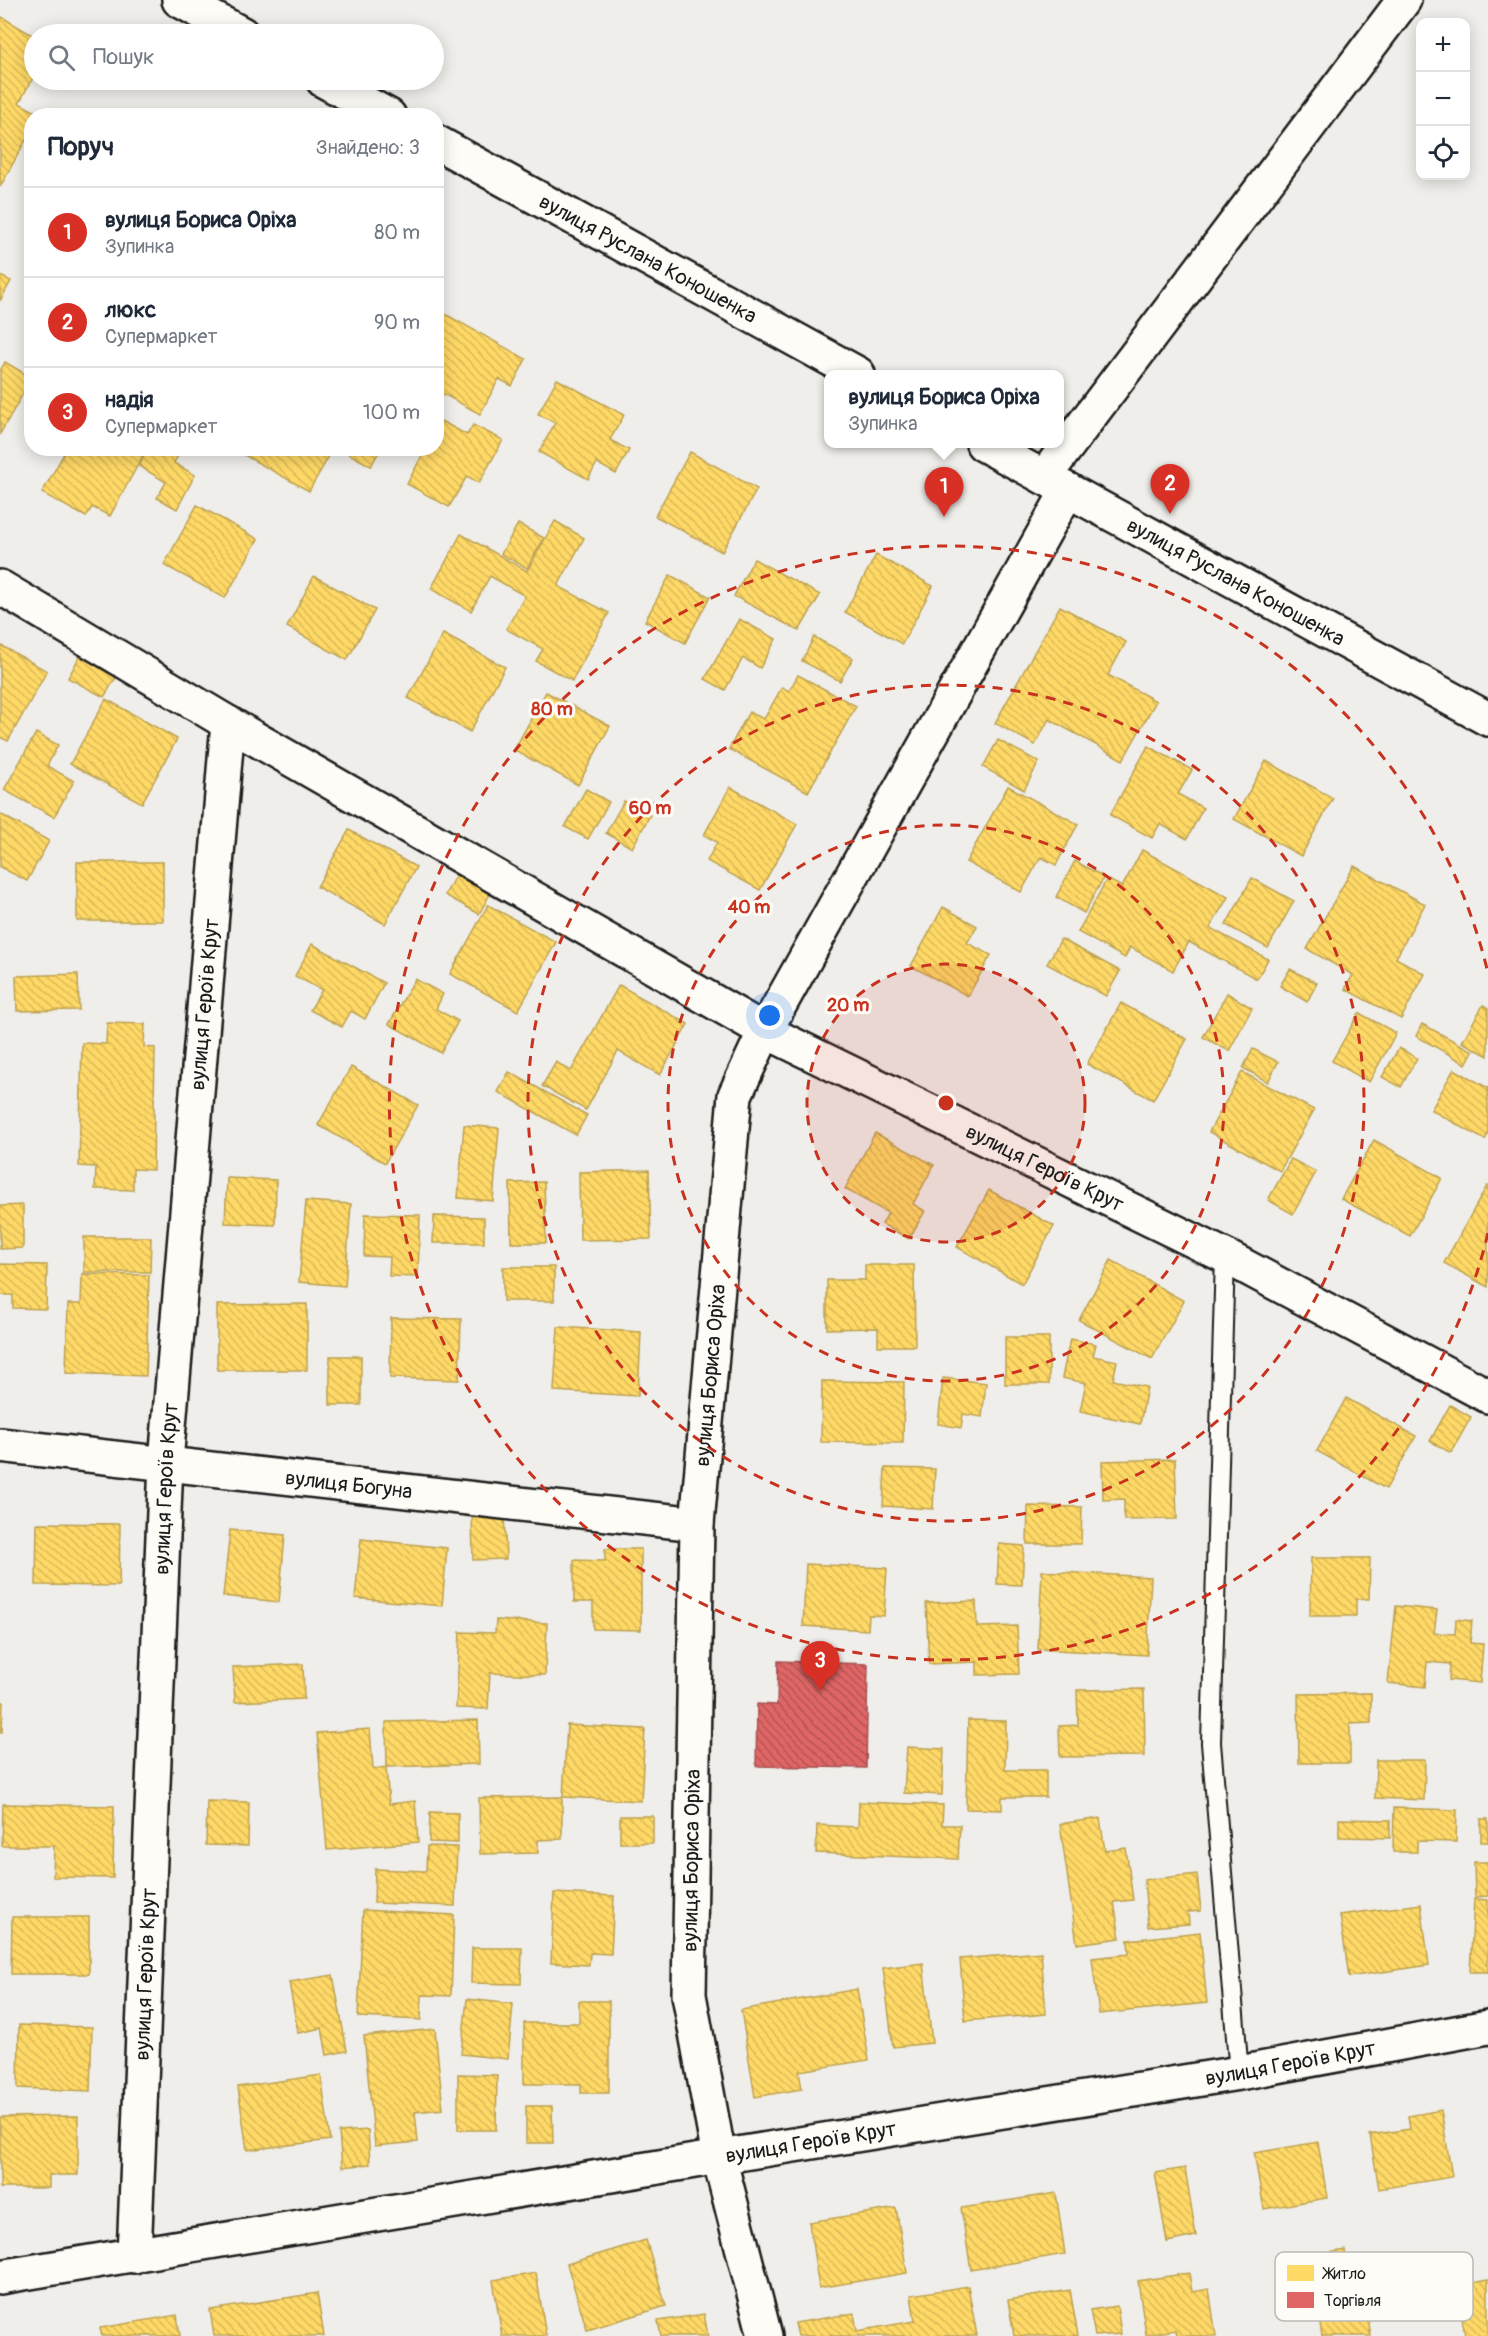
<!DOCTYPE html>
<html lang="uk">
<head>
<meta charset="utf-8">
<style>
	:root { --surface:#fff; --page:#f6f6f7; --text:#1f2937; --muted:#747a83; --line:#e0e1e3; --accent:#d93025 }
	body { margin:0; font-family:Pangolin,sans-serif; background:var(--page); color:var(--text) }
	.controls { position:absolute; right:18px; top:18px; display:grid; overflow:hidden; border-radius:12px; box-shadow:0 3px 15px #0003 }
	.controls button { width:54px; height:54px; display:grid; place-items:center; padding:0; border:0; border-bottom:2px solid var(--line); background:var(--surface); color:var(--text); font:30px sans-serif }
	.you { position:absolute; left:770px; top:1016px; width:21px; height:21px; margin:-15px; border:4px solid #fff; border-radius:50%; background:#1a73e8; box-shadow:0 0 0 9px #1a73e833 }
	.badge { display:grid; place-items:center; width:39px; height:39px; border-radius:50%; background:var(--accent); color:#fff; font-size:20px; font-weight:700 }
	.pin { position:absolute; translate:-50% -50px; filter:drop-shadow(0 2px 3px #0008) }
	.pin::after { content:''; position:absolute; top:32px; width:21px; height:18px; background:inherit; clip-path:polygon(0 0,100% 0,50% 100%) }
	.popup { position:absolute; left:824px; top:370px; width:240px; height:78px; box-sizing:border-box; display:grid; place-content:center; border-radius:12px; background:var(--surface); filter:drop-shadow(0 2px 4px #0005); font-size:20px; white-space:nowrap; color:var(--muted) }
	.popup b { font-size:22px; color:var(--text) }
	.popup::after { content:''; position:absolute; left:50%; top:100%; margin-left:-12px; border:12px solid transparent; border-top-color:var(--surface) }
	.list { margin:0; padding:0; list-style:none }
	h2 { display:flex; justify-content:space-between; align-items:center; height:78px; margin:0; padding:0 24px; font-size:26px }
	h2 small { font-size:20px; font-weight:400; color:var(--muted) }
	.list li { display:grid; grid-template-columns:39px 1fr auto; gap:18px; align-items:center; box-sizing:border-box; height:90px; padding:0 24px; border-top:2px solid var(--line) }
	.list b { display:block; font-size:22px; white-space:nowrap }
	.list p { margin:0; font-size:20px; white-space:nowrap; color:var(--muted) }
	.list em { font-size:20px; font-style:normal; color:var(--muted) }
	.icon { flex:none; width:33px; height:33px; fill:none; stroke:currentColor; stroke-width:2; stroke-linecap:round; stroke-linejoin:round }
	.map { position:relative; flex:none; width:1488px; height:2336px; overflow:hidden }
	.search { position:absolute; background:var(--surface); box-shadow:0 3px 15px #0003; left:24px; top:24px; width:420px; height:66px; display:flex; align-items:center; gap:15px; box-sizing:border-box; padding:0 21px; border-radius:33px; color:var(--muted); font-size:22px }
	.panel { position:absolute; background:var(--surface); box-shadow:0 3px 15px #0003; left:24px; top:108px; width:420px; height:348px; border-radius:24px }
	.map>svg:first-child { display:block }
	.homes { fill:url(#homes-back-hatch); stroke:#bba050; stroke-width:1.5 }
	.shops { fill:url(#shops-back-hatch); stroke:#a55050; stroke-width:1.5 }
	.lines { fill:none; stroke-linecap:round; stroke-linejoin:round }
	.lane-casing { stroke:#1c1c1c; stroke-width:22 }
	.street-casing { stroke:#1c1c1c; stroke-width:38 }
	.secondary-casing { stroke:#1c1c1c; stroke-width:38 }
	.lane { stroke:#fdfcf7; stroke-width:18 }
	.street { stroke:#fdfcf7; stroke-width:33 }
	.secondary { stroke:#fdfcf7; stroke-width:33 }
	.ring { fill:none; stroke:#c8321e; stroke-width:3; stroke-dasharray:10 8 }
	.labels { text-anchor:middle; stroke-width:6; stroke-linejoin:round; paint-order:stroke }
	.street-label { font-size:21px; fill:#1c1c1c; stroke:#fdfcf7 }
	.key { fill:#fdfcf7; stroke:#bab9b5; stroke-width:1.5 }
	.key-label { font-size:16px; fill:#1c1c1c }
	.centre { fill:#c8321e; stroke:#fdfcf7; stroke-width:3 }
	.ring-label { font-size:18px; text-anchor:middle; font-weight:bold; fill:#c8321e; stroke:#fdfcf7; stroke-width:6; stroke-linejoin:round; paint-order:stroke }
</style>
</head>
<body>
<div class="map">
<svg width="1488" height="2336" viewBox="0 0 1488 2336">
	<defs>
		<pattern id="homes-back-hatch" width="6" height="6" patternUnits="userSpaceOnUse" patternTransform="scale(1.5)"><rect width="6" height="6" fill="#ffd966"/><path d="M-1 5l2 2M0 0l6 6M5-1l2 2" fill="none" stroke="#daba58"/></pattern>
		<pattern id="shops-back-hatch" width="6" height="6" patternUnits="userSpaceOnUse" patternTransform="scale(1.5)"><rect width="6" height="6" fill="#e06666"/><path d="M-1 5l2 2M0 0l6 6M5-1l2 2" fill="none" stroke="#b55353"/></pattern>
	</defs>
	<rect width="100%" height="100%" fill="#f0eeea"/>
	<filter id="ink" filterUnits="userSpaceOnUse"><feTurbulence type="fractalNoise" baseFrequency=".0167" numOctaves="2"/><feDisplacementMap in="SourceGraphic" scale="12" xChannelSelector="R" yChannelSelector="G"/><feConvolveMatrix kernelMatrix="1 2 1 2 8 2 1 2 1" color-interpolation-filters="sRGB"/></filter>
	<g filter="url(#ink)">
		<g class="homes">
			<path d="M0,16l34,20v40l-15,27 21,11 -8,2v13l-32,58z"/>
			<path d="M0,276l11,5 -11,20z"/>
			<path d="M436,309l90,50 -14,27 -13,-7 -19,35 -44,-24z"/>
			<path d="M5,362l27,16 -32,56v-63z"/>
			<path d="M557,379l67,36 -14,25 19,10 -13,24 -19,-11 -9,16 -49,-27 16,-29 -17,-9z"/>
			<path d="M441,421l26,14 6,-10 30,15 -24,43 -12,-7 -18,31 -42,-23 19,-36h10v-18z"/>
			<path d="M67,448h80l-37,68 -18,-9 -6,10 -44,-24z"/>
			<path d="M148,448h34l-8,15 21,12 -18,34 -20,-11 9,-16 -27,-16z"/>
			<path d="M248,448h67l14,8 -20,35 -65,-36z"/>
			<path d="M352,448h29l-10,18 -22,-12z"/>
			<path d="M690,452l67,37 -35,63 -67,-36z"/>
			<path d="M197,505l61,34 -33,59 -61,-33z"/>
			<path d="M555,521l29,17 -26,48 51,27 -37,68 -36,-20 7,-12 -37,-20 19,-33 -35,-20 -19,35 -40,-22 30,-55 66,37z"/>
			<path d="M518,524l26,14 -17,30 -26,-14z"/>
			<path d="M876,555l57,31 -31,58 -57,-32z"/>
			<path d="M754,559l66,36 -21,36 -65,-35z"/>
			<path d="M670,575l40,22 -25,46 -40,-22z"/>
			<path d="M314,576l61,34 -28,50 -60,-33z"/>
			<path d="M1060,606l66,36 -18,33 48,26 -33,59 -74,-41 -14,26 -40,-22z"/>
			<path d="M739,619l37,20 -16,29 -17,-10 -18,32 -20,-11z"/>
			<path d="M443,634l62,33 -35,65 -62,-34z"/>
			<path d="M814,637l39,21 -13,23 -38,-20z"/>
			<path d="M0,645l47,26 -39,70 -8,-4z"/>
			<path d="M81,654l37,20 -14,23 -36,-19z"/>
			<path d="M798,675l58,31 -48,86 -79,-43 20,-37 15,7 18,-32 7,4z"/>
			<path d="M546,692l64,34 -32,59 -64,-35z"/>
			<path d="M106,699l71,40 -35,64 -72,-39z"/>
			<path d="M36,733l22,12 -11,21 27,15 -20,36 -50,-27z"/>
			<path d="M998,740l41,22 -15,28 -41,-23z"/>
			<path d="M1148,746l44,24 -14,24 25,14 -16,31 -27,-15 -8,14 -42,-23z"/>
			<path d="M1266,761l67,37 -32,58 -67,-37z"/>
			<path d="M1008,786l70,38 -22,41 -15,-8 -20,35 -55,-30z"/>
			<path d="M730,787l67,37 -37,66 -53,-29 10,-19 -13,-7z"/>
			<path d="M586,789l23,13 -21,37 -23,-12z"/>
			<path d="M624,801l26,14 -18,33 -26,-15z"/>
			<path d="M0,814l49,27 -22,40 -27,-14z"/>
			<path d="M349,830l67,37 -31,57 -68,-37z"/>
			<path d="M1142,850l86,47 -18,31 58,31 -11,20 -68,-37 -16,29 -43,-24 -5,11 -47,-26 29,-53 15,8z"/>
			<path d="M464,859l35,19 -20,36 -34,-19z"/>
			<path d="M1075,861l29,16 -20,36 -28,-16z"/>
			<rect x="77" y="862" width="86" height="59"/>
			<path d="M1354,866l71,38 -29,54 29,16 -24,45 -56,-30 8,-14 -46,-26z"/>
			<path d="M1252,878l42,23 -26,47 -42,-23z"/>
			<path d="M488,905l68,37 -38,69 -68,-37z"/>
			<path d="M943,907l34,19 -10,17 24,12 -23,41 -57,-30z"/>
			<path d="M1061,939l59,32 -14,25 -59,-32z"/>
			<path d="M312,944l72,39 -19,36 -14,-8 -9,16 -32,-17 12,-20 -27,-14z"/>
			<path d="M1290,969l27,14 -10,19 -27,-16z"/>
			<path d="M78,974l1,36 -62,1 -1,-35z"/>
			<path d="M415,979l28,15 -7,15 22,12 -17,32 -52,-29z"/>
			<path d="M619,985l69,39 -28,51 -42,-24 -32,59 -44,-24 14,-24 15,9z"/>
			<path d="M1227,993l25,15 -23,43 -26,-14z"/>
			<path d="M1121,1003l66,36 -34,61 -66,-36z"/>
			<path d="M1483,1005l5,3v48l-26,-14z"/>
			<path d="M1359,1013l37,20 -27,49 -37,-21z"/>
			<path d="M107,1023l38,1 -1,23 11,1 -2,122 -20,-1v21l-38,-1 1,-22 -17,-1 3,-123 24,1z"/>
			<path d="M1422,1024l51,27 -7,13 -50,-28z"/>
			<path d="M1399,1048l18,10 -16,29 -19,-10z"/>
			<path d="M1253,1049l25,13 -10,20 -25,-14z"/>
			<path d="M351,1067l67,38 -33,58 -67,-38z"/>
			<path d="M1454,1069l34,19v46l-3,6 -54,-30z"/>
			<path d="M509,1072l78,43 -11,20 -78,-43z"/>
			<path d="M1242,1072l72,38 -34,61 -71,-39z"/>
			<path d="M464,1125l35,3 -6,73 -35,-3z"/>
			<path d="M875,1133l59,32 -21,39 12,7 -16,28 -27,-15 6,-11 -43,-24z"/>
			<path d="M1374,1140l68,38 -32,58 -69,-37z"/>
			<path d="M1291,1159l25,13 -23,42 -25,-14z"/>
			<path d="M649,1170l2,69 -71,1 -1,-68z"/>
			<path d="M227,1178l49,2 -1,45 -50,-2z"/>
			<path d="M544,1182l2,61h-35l-1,-60z"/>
			<path d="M1487,1186h1v101l-44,-24z"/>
			<path d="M989,1190l65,36 -32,58 -65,-37z"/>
			<path d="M306,1201l45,3 -6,82 -46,-4z"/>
			<path d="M23,1205v43l-23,1v-43z"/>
			<path d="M365,1214l55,1 -2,62 -29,-1 1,-19 -26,-1z"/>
			<path d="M434,1216l50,1v26h-51z"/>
			<path d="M84,1237h67l-1,35h-66z"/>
			<path d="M1111,1260l73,41 -32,58 -73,-39z"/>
			<path d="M0,1264l47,1 -1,44 -33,-1v-13h-13z"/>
			<path d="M865,1265h49l1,81h-37v-18l-51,1v-49h38z"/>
			<rect x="503" y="1267" width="51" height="34"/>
			<path d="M82,1274l67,1 -3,101 -80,-3 2,-69h13z"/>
			<path d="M307,1304v66h-90v-65z"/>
			<path d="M391,1318l70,1 -2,61 -69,-2z"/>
			<path d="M558,1327l83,5 -3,64 -84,-5z"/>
			<rect x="1005" y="1337" width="44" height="47"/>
			<path d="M1070,1339l26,5 -3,12 24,5 -4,19 34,7 -7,37 -60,-13 6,-28 -24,-5z"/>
			<rect x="330" y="1356" width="31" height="49"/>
			<path d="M943,1378l43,5 -4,34 -19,-3 -2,14 -23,-4z"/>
			<path d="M822,1381l82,1 -1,61 -82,-1z"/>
			<path d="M1346,1398l70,38 -30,53 -69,-38z"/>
			<path d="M1450,1405l21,12 -20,36 -21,-12z"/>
			<path d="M1175,1459l2,60 -53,1v-21l-21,1 -1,-39z"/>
			<path d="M885,1468l50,1 -2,40 -50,-3z"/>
			<path d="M1028,1506l54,1 -1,37h-54z"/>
			<path d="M472,1513h32l2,46 -33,1z"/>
			<path d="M37,1523l83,1 -1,62 -83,-1z"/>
			<path d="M230,1530l55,5 -6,67 -56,-6z"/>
			<path d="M361,1539l86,9 -5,58 -87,-8z"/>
			<path d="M999,1544l25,2 -2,39 -25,-1z"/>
			<path d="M605,1549h36v81l-48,-1v-27h-19v-42l31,1z"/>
			<path d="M1311,1558h59l-1,41h-13v17h-46z"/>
			<path d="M806,1564l81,4 -3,48 -15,-1 -1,15 -65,-4z"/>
			<path d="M1042,1571l109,6 -4,78 -109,-6z"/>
			<path d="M976,1601l1,26 40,-1 2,48 -42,1v-13l-48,2 -3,-61z"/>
			<path d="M1396,1606l41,4 -3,23 21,1 1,-15 16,2 -2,22 13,1 -3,39 -31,-3 1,-16 -23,-2 -2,25 -37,-4z"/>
			<path d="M496,1620l51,3 -2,52 -55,-2 -2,36 -32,-1 4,-76 35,1z"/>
			<path d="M303,1664l1,35 -69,3 -2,-35z"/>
			<path d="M1144,1689l1,67 -85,1 -1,-31 19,-1 -1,-35z"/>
			<path d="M1371,1693v30l-21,1v39h-51l-1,-69z"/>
			<path d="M0,1701l3,1 -1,30h-2z"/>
			<path d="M478,1720l1,44 -92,3 -1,-45z"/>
			<path d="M968,1720l38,1 -1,49h41v27h-44v13l-36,-1z"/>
			<path d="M567,1725l78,4 -4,72 -78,-4z"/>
			<path d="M370,1729l3,40 13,-2 3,37 26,-3 3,41 -91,8 -10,-117z"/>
			<path d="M907,1747l37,2 -2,46 -38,-2z"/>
			<path d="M1376,1760h49l-1,40 -49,-2z"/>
			<path d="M562,1797v42l-24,1v13l-58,1 -1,-56z"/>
			<path d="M207,1801l42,1 -1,44 -42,-1z"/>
			<path d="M859,1802l84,3 -1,20h18l-2,34 -142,-6 1,-28 41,2z"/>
			<path d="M3,1804l111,2 -1,72 -60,-1 1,-31h-52z"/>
			<path d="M1394,1808l63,2 -1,32 -39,-1v11h-24z"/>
			<path d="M430,1812l28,1v30l-29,-1z"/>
			<rect x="620" y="1816" width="33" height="27"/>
			<path d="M1100,1818l5,33 21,-3 7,52 -19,2 6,36 -43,6 -17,-120z"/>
			<path d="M1339,1819l51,1v18l-51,-1z"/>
			<rect x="1481" y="1819" width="7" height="23"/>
			<path d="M427,1846l30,1 -2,59 -81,-3 1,-34 51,2z"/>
			<path d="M1474,1862h14v34l-13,1z"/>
			<path d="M1197,1874l4,37 -13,1 1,12 -41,3 -4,-47z"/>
			<path d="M554,1893l60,3 -3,58 -21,-1 -1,12 -38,-2z"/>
			<path d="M1474,1899l14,1v72h-18z"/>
			<path d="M1421,1904l8,61 -80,12 -9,-62z"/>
			<path d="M363,1910l91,5 -3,81 -29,-1 -1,25 -63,-3z"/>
			<path d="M12,1917h77v57h-78z"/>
			<path d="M1200,1932l7,71 -108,11 -7,-56 37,-4 -1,-14z"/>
			<path d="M472,1948h50l-1,36 -50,-1z"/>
			<path d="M1041,1952l5,62 -81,7 -5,-62z"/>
			<path d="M923,1963l9,80 -39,4 -10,-79z"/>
			<path d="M333,1975l14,76 -20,4 -5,-27 -24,5 -9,-51z"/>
			<path d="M857,1989l12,71 -70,11 3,18 -47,8 -14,-87z"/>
			<path d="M467,1999l46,5 -5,55 -47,-5z"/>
			<path d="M579,2001h30v92h-28v-9h-57v-61h55z"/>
			<path d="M19,2025l73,2 -2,64 -72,-3z"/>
			<path d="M435,2029l8,80 -28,3 3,30 -43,4 -11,-110z"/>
			<path d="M458,2074l39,1 -1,55h-38z"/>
			<path d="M321,2075l9,65 -83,10 -9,-63z"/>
			<path d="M526,2106h26l1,37h-27z"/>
			<path d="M1441,2110l11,67 -73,12 -9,-54 40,-6 -2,-13z"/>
			<path d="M78,2116v59h-29v13h-49v-71z"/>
			<path d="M368,2130l2,34 -28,3 -3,-35z"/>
			<path d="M1318,2142l9,56 -63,11 -10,-56z"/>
			<path d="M1185,2168l11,68 -29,6 -12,-69z"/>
			<path d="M1056,2193l9,61 -94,16 -10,-62z"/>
			<path d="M896,2208l11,65 -88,15 -10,-66z"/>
			<path d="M646,2240l20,66 -79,24 -20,-66z"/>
			<path d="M1345,2250l5,30 21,-3 4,24 -10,2 6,33h-49l-13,-80z"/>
			<path d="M536,2273l10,63h-44l-9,-56z"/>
			<path d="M1189,2273l3,19 17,-3 7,47h-39l-1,-6 -30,5 -8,-54z"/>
			<path d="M1488,2280v56h-23l-8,-50z"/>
			<path d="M968,2286l9,50h-179l-3,-13 59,-10 3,18 58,-10 -4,-26z"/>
			<path d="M1070,2290l8,46h-64l-6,-36z"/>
			<path d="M317,2293l7,43h-110l-4,-26z"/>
			<path d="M1117,2306l4,28 -26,2 -5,-26z"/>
			<path d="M704,2314l4,22h-47l-3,-15z"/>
			<path d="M177,2315l3,21h-78l-2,-8z"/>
		</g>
		<path class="shops" d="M778,1661l90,3 -2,104 -110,-2 1,-62 20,1z"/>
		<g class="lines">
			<g class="lane-casing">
				<path id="lane" d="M1225,1256l-14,487 28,330"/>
			</g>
			<g class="street-casing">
				<g id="street">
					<path d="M1044,477l360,-477"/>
					<path id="s1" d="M0,587l228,136 537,308 460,225 263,140"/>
					<path id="s2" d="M0,1445l697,79"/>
					<path id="s3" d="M134,2256l32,-794 62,-739"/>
					<path id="s4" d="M0,2277l719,-120 520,-84 249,-46"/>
					<path id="s5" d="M765,2336l-46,-179 -30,-162 8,-471 38,-429 30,-64 303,-541"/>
				</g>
			</g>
			<g class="secondary-casing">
				<g id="secondary">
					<path d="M179,0l63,34"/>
					<path d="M323,80l66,36"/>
					<path id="s6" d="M436,142l422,232"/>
					<path id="s7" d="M983,444l505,275"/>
				</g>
			</g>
			<use href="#lane" class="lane"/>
			<use href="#street" class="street"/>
			<use href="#secondary" class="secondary"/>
		</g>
	</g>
	<circle cx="946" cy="1103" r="139" fill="#c8321e" fill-opacity=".12"/>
	<g class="ring">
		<circle cx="946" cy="1103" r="139"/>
		<circle cx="946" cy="1103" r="278"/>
		<circle cx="946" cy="1103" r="418"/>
		<path d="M1488 1233A557 557 0 1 1 1488 973"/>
	</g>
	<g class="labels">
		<g class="street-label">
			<text dy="7" stroke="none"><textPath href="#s6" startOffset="242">вулиця Руслана Коношенка</textPath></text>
			<text dy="7" stroke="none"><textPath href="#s7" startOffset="288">вулиця Руслана Коношенка</textPath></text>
			<text dy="7" stroke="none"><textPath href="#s3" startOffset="1254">вулиця Героїв Крут</textPath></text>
			<text dy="7" stroke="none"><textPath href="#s1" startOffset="1196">вулиця Героїв Крут</textPath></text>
			<text dy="7" stroke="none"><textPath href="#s5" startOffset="970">вулиця Бориса Оріха</textPath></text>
			<text dy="7" stroke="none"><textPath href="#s2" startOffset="351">вулиця Богуна</textPath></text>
			<text dy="7" stroke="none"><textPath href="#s3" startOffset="768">вулиця Героїв Крут</textPath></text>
			<text dy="7" stroke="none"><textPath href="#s5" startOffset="484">вулиця Бориса Оріха</textPath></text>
			<text dy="7" stroke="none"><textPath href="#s3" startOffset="282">вулиця Героїв Крут</textPath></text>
			<text dy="7" stroke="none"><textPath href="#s4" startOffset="1308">вулиця Героїв Крут</textPath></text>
			<text dy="7" stroke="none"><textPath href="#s4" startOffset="822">вулиця Героїв Крут</textPath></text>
		</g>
	</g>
	<rect x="1275" y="2252" width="198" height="69" rx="9" class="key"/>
	<rect x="1287" y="2265" width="27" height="16" fill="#ffd966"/>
	<rect x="1287" y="2292" width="27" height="16" fill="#e06666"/>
	<g class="key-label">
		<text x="1324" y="2279">Житло</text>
		<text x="1324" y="2306">Торгівля</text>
	</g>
	<circle cx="946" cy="1103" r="9" class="centre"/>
	<g class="ring-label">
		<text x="552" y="715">80 m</text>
		<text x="650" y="814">60 m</text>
		<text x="749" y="913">40 m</text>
		<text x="848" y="1011">20 m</text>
	</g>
</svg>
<div class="controls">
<button>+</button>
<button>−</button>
<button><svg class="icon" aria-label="locate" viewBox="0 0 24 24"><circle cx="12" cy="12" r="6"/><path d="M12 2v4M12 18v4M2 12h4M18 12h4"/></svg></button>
</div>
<div class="you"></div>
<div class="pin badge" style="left:944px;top:517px">1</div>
<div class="popup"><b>вулиця Бориса Оріха</b>Зупинка</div>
<div class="pin badge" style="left:1170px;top:514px">2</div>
<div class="pin badge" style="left:820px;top:1691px">3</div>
<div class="search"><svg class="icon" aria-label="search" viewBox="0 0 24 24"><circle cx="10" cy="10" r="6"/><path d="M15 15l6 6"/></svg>Пошук</div>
<section class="panel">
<h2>Поруч<small>Знайдено: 3</small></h2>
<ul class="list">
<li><span class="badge">1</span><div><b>вулиця Бориса Оріха</b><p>Зупинка</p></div><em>80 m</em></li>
<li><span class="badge">2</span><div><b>люкс</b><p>Супермаркет</p></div><em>90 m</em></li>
<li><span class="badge">3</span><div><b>надія</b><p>Супермаркет</p></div><em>100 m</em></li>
</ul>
</section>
</div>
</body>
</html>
